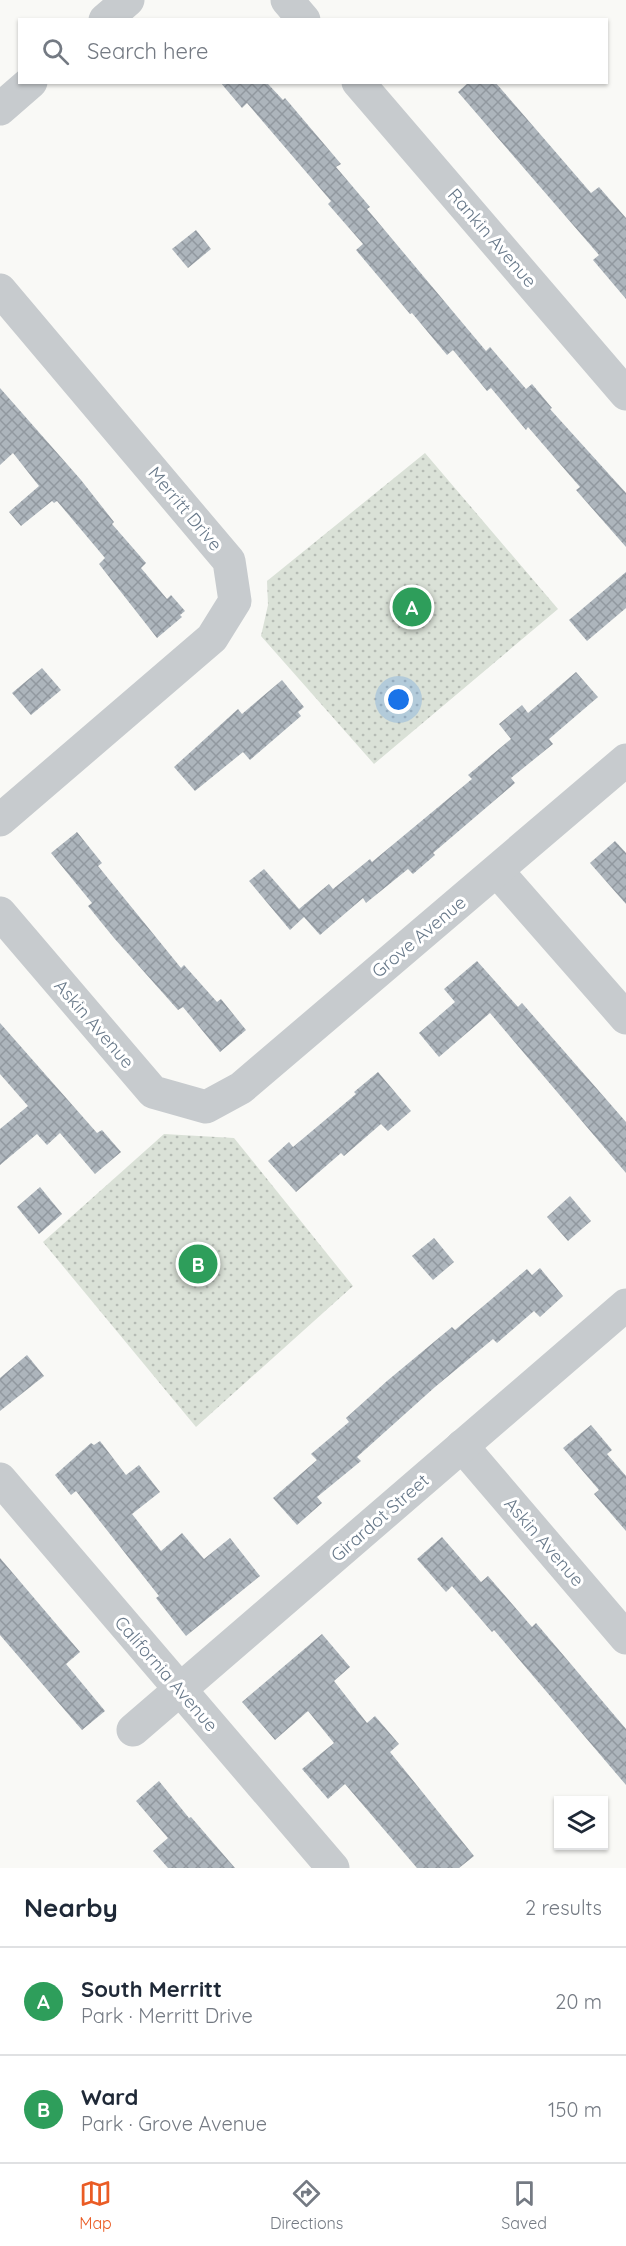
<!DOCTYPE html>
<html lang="en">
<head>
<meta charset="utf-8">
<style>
	:root { --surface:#fff; --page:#f6f6f7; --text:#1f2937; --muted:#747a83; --line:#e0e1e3; --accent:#ea5c25 }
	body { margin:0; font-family:Quicksand,sans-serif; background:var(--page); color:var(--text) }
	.controls { position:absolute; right:18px; bottom:18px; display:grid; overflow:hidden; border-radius:0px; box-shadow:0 2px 4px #0004 }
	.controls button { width:54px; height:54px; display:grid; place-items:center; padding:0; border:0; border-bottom:2px solid var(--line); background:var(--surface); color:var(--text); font:30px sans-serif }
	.you { position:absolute; left:399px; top:700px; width:21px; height:21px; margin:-15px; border:4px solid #fff; border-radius:50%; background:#1a73e8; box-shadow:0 0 0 9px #1a73e833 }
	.badge { display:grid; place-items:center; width:39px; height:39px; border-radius:50%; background:var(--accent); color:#fff; font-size:20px; font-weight:700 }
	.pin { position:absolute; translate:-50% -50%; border:3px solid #fff; box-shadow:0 2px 6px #0006 }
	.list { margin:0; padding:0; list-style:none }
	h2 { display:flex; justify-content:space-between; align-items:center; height:78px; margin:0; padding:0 24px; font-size:26px }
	h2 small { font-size:20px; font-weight:400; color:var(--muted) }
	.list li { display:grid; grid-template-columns:39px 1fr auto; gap:18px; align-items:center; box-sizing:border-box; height:108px; padding:0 24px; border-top:2px solid var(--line) }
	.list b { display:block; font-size:22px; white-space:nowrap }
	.list p { margin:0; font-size:20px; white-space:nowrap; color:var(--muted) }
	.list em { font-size:20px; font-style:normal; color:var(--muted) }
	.icon { flex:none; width:33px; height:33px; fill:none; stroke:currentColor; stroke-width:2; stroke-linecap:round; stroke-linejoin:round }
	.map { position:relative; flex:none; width:626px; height:1868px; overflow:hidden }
	.search { position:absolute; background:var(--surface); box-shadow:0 2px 4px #0004; left:18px; right:18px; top:18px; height:66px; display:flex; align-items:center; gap:15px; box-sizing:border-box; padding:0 21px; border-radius:0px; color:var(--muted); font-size:22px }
	.sheet { height:294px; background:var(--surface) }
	nav { display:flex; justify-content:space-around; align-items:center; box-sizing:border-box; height:84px; border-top:2px solid var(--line); background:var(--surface); font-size:16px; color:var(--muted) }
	nav a { display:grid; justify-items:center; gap:3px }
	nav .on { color:var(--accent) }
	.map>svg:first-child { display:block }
	.green { fill:url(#green-dots) }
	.building { fill:url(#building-cross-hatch) }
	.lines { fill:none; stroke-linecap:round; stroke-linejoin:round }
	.minor { stroke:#c7cbce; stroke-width:33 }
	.labels { text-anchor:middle; stroke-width:6; stroke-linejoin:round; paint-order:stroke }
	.street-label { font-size:18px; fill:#677889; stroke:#fff }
</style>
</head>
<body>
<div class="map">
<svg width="626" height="1868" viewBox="0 0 626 1868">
	<defs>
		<pattern id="green-dots" width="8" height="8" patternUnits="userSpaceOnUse" patternTransform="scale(1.5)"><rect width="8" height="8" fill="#dae1d7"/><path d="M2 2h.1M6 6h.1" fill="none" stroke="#b5bbb4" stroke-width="1.8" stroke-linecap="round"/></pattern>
		<pattern id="building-cross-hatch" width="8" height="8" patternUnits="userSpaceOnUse" patternTransform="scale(1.5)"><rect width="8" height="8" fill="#adb5bc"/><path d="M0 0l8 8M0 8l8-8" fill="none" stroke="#91989f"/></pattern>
	</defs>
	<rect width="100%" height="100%" fill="#f9f9f6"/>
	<g class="green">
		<path d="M425,453l133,156 -184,155 -113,-128 7,-31 -1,-24z"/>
		<path d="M164,1134l70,4 119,148 -157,141 -153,-185z"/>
	</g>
	<g class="building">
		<path d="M220,82h50l-2,2 15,16 2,-2 56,66 -5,3 34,40 -3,2 119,142 4,-4 36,42 6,-5 20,24 -2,1 76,84v54l-50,-57 4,-3 -52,-60 -2,3 -35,-42 -4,3 -34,-41 -6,5 -35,-42 -2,1 -54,-64 7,-6 -35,-40 3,-3 -84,-98 -5,5z"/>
		<path d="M469,82h26l96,111 8,-6 27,31v81l-33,-39 6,-5 -141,-163z"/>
		<path d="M196,230l15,19 -23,19 -16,-19z"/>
		<path d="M0,388l81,92 33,42 -2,2 34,39 -5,5 26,31 4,-4 14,16 -5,4 2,2 -25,21 -58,-74 6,-6 -48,-57 -3,2 -2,-2 -31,25 -12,-14 30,-26 -26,-33 -13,12z"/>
		<path d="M626,572v36l-39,33 -18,-21z"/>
		<path d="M42,668l19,22 -30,25 -19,-22z"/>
		<path d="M576,672l22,25 -49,42 4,5 -42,34 4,5 -82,70 2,2 -22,19 -5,-5 -42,34 -3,-5 -43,37 -16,-18 -14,13 -41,-49 15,-12 35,40 30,-25 4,5 37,-30 2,3 100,-83 -4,-4 43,-36 -12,-15 23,-19 6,8z"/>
		<path d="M282,680l22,27 -6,5 3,4 -51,44 -7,-8 -48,39 -21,-24 64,-58 4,5z"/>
		<path d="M77,832l25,31 -4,3 83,102 3,-3 33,37 4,-3 25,31 -26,22 -37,-45 -5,3 -64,-72 -26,-32 4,-3 -41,-50z"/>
		<path d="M615,841l11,12v51l-36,-41z"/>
		<path d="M477,961l41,46 4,-4 104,119v51l-136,-160 -51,44 -20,-24 36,-31 -11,-13z"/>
		<path d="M0,1023l97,110 5,-3 19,22 -26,22 -35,-41 -13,12 -10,-11 -37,31v-36l28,-23 -28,-32z"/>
		<path d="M378,1072l33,39 -23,20 -7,-7 -37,32 -3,-3 -45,39 -28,-31 21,-19 4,5 63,-53 -2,-2z"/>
		<path d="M40,1187l22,27 -23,20 -22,-27z"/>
		<path d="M570,1196l21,25 -23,20 -21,-24z"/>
		<path d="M434,1238l20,24 -21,18 -21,-24z"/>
		<path d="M540,1268l23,28 -23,21 -6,-6 -37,32 -4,-4 -58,48 -78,70 4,4 -44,36 5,6 -25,22 -24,-27 44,-38 -6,-6 38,-32 -3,-4 41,-37 65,-54 3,3 72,-61 5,6z"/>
		<path d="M27,1355l17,21 -44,35v-33z"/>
		<path d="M591,1425l21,25 -5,4 19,22v55l-32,-37 5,-4 -36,-42z"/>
		<path d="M100,1441l26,34 13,-10 21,27 -28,22 29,37 21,-18 22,26 26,-21 30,38 -74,60 -30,-38 3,-2 -83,-105 -5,4 -16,-20 36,-32 3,2z"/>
		<path d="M442,1537l39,45 7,-6 44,51 4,-4 90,106v56l-132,-155 -2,2 -40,-46 -6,6 -29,-33z"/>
		<path d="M0,1558l80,94 -14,12 39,47 -23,19 -82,-95z"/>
		<path d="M322,1634l28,33 -16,14 33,42 8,-7 24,28 -9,8 84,104 -15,12h-42l-72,-84 -17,15 -26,-30 32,-26 -26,-32 -33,29 -33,-38z"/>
		<path d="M159,1781l30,37 2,-1 44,51h-67l-15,-17 15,-13 -32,-37z"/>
	</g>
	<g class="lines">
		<g class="minor">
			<path d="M287,0l17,20"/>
			<path d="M105,20l23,-20"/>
			<path d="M358,82l268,312"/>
			<path d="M0,109l31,-27"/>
			<path d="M0,290l229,271 6,40 -23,37 -212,182"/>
			<path d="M497,871l129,147"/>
			<path d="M0,913l153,179 53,15 35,-19 385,-328"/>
			<path d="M462,1446l164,192"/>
			<path d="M0,1479l333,389"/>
			<path d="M133,1730l493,-425"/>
		</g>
	</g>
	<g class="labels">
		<g class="street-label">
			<text transform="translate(492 238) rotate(49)" y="6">Rankin Avenue</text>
			<text transform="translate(185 509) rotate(50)" y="6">Merritt Drive</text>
			<text transform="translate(419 937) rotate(-40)" y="6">Grove Avenue</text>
			<text transform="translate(94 1024) rotate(49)" y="6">Askin Avenue</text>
			<text transform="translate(380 1518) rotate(-41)" y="6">Girardot Street</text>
			<text transform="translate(544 1542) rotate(49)" y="6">Askin Avenue</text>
			<text transform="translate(166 1674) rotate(49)" y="6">California Avenue</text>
		</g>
	</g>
</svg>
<div class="controls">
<button><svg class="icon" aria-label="layers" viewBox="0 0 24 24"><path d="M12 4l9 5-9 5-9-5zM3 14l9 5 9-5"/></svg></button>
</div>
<div class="you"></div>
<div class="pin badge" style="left:412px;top:607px;background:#2e9e5b">A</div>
<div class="pin badge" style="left:198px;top:1264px;background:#2e9e5b">B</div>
<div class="search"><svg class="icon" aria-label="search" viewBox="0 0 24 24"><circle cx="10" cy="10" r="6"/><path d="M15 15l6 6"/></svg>Search here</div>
</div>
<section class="sheet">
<h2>Nearby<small>2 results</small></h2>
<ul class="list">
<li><span class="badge" style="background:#2e9e5b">A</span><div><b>South Merritt</b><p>Park · Merritt Drive</p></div><em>20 m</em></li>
<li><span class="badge" style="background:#2e9e5b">B</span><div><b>Ward</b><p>Park · Grove Avenue</p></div><em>150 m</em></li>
</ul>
</section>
<nav>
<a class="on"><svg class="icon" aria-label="map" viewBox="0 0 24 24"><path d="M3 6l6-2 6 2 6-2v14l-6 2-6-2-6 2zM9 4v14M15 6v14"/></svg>Map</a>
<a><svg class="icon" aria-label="directions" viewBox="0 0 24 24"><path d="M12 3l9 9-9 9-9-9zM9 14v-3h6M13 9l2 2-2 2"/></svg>Directions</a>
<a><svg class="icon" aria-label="saved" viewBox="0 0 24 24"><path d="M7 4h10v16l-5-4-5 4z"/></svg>Saved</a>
</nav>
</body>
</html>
